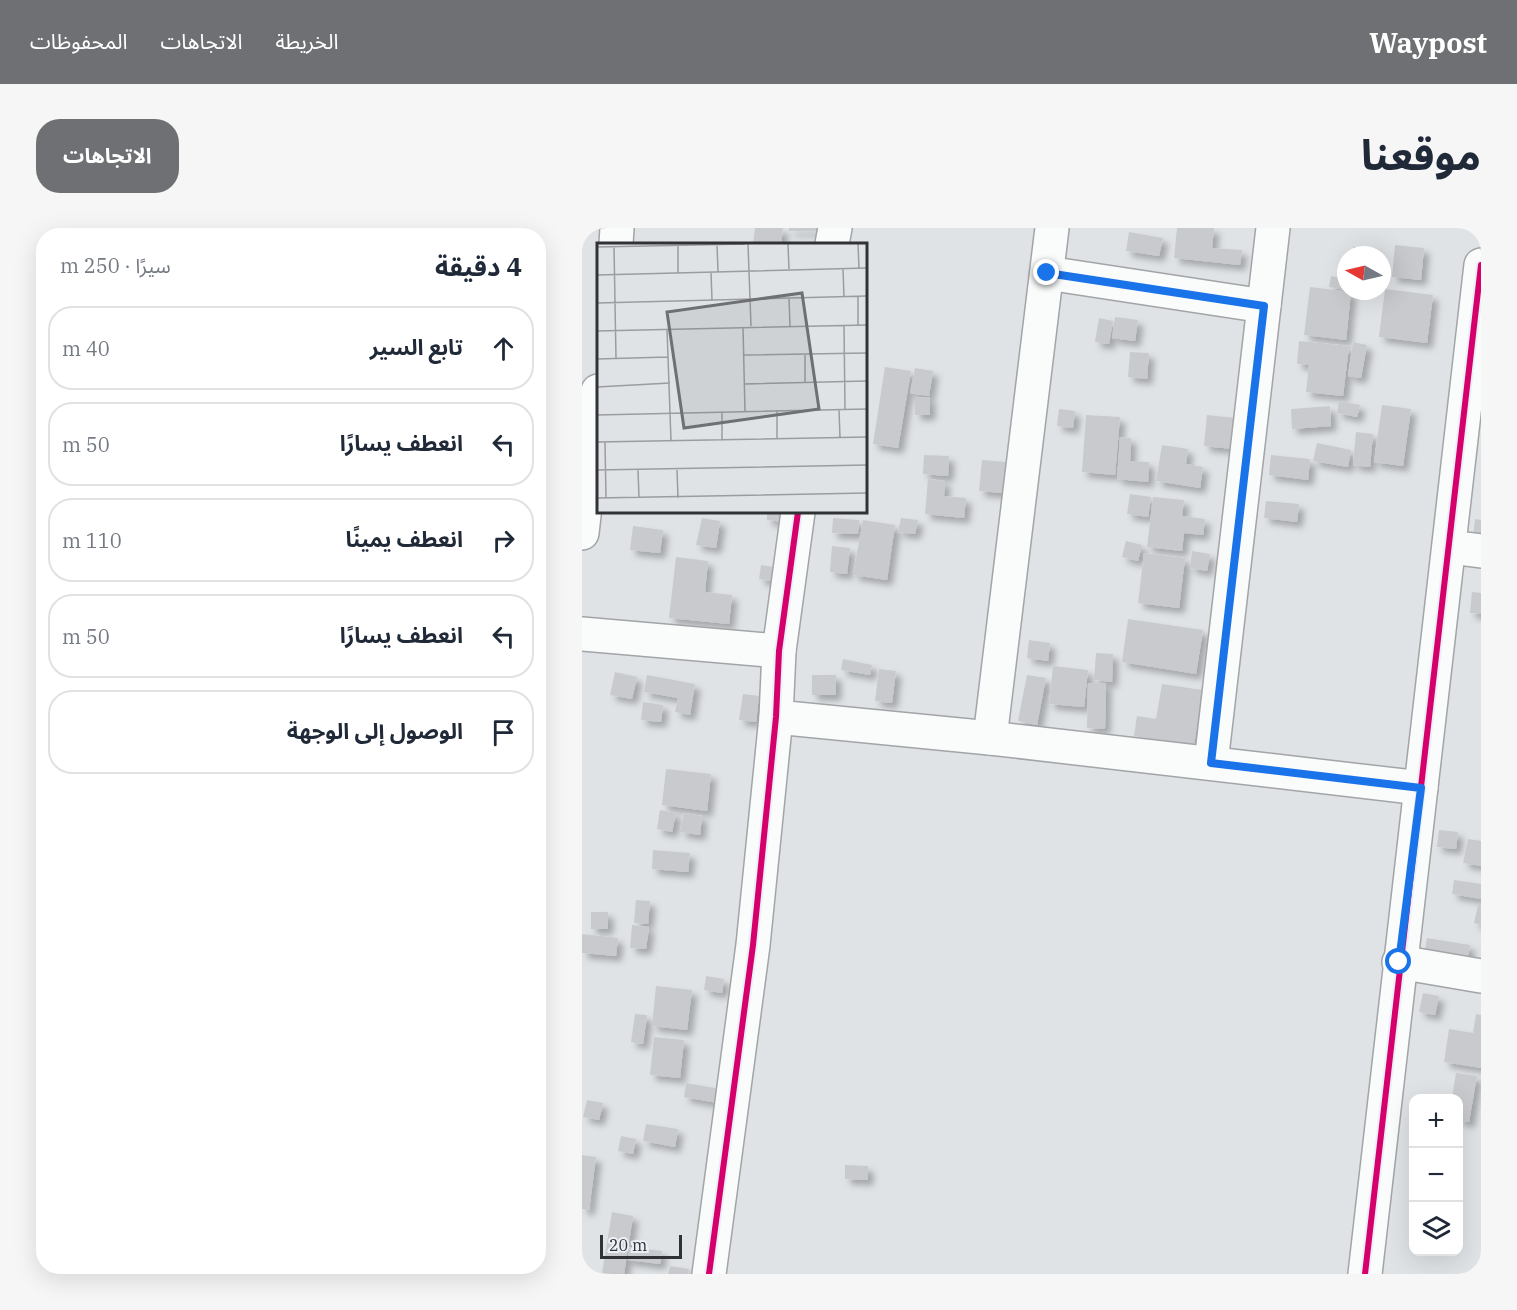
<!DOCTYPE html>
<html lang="ar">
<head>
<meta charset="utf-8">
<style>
	:root { --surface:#fff; --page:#f6f6f7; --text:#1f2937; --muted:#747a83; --line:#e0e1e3; --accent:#6e7073 }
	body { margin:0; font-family:"IBM Plex Serif","Noto Sans Arabic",serif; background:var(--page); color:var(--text); direction:rtl }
	.controls { position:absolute; right:18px; bottom:18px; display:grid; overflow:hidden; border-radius:12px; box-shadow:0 6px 24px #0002 }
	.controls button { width:54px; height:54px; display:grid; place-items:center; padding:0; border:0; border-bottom:2px solid var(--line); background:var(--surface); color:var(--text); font:30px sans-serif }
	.compass { position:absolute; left:755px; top:18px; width:54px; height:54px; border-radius:50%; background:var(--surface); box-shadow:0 6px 24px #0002; rotate:278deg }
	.scale { position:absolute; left:18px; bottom:15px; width:82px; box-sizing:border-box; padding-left:6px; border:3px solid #303235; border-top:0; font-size:16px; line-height:21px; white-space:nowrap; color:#303235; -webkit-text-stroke:4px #ebeff6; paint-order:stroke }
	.stop { position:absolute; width:18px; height:18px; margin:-14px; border:4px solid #1a73e8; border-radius:50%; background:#fff }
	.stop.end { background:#1a73e8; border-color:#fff; box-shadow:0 2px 6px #0008 }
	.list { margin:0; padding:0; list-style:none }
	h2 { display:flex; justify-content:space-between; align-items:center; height:78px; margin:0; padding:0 24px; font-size:26px }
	h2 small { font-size:20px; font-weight:400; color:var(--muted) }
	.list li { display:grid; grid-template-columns:39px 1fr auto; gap:18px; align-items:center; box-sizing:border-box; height:84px; margin:0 12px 12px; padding:0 12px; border:2px solid var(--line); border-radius:24px }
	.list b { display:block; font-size:22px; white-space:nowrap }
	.list em { font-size:20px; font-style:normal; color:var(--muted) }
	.icon { flex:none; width:33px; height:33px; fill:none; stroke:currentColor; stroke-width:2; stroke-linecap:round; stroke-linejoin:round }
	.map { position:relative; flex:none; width:899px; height:1046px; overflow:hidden; direction:ltr; border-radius:24px }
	header { display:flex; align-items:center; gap:36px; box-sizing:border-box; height:84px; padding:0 30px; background:var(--accent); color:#fff }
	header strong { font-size:28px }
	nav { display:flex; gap:33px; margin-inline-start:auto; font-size:21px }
	.intro { display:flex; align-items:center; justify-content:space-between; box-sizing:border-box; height:144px; padding:0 36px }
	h1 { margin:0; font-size:42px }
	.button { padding:15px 27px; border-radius:24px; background:var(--accent); color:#fff; font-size:21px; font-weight:700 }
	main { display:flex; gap:36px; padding:0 36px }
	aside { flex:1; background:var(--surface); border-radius:24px; box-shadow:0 6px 24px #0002 }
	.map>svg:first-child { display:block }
	.building { fill:#c9cacd; filter:url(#shadow) }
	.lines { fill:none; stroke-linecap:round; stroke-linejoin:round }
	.minor-casing { stroke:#a2a4a7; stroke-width:36 }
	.minor { stroke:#fafbfb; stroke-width:33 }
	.cycleway-casing { stroke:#ebeff6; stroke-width:10 }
	.cycleway { stroke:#d6006c; stroke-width:6 }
	.route { stroke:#1a73e8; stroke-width:8 }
	.inset-road { fill:none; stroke:#9a9c9f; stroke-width:1.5 }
	.view { fill:#6e7073; fill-opacity:0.15; stroke:#6e7073; stroke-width:3 }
	.inset-edge { fill:none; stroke:#303235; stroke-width:3 }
</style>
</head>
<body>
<header>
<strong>Waypost</strong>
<nav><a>الخريطة</a><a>الاتجاهات</a><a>المحفوظات</a></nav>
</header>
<div class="intro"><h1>موقعنا</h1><a class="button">الاتجاهات</a></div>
<main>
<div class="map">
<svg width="899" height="1046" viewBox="0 0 899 1046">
	<defs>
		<filter id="shadow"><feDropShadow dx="5.5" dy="5.5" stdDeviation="3" flood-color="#0004"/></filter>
	</defs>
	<rect width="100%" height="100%" fill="#e0e3e6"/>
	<g class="building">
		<path d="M173,0h28l-2,16h-28z"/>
		<rect x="207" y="0" width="29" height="3"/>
		<path d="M595,0h37l-2,20 30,2 -2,15 -66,-7z"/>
		<path d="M547,4l34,6 -4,18 -33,-5z"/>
		<path d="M813,17l29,3 -3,32 -29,-3z"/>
		<path d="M771,19l21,2v6h-21z"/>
		<path d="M749,48l15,3v11l-17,-3z"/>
		<path d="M728,59l41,5 -5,48 -42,-5z"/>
		<path d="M803,61l48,6 -6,48 -48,-6z"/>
		<path d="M533,89l23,3 -3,21 -23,-3z"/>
		<path d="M517,90l14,3 -4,23 -14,-2z"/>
		<path d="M717,113l50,5 -6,50 -37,-4 3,-27 -12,-1z"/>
		<path d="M771,114l14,3 -6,33 -13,-2z"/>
		<path d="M548,124l19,1 -2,26 -19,-2z"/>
		<path d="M303,139l26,4 -13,77 -25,-4z"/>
		<path d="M333,140l18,3 -4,25 -19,-3z"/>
		<rect x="333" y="169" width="15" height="18"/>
		<path d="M757,173l21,4 -3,12 -20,-4z"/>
		<path d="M800,177l29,4 -8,57 -29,-4z"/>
		<path d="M748,178l1,20 -39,3 -1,-20z"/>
		<path d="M477,181l16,2 -2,17 -16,-2z"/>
		<path d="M504,187l34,2 -5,58 -33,-3z"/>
		<path d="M625,187l29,3 -3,31 -29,-3z"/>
		<path d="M774,204l17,2 -3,33 -17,-2z"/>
		<path d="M538,209l11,1 -1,23 19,1 -1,20 -31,-3z"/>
		<path d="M735,215l34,7 -3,17 -35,-6z"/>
		<path d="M580,217l26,4 -2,15 17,3 -3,21 -44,-7z"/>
		<path d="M342,227l25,1 -1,20 -25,-2z"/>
		<path d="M689,227l39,4 -2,21 -39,-5z"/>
		<path d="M400,232l24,2 -3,31 -24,-2z"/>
		<path d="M346,251l17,2 -1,15 22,2 -2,20 -39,-4z"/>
		<path d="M548,266l21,3 -3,20 -21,-3z"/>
		<path d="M571,269l31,3 -2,16 23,3 -2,16 -19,-2 -2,18 -35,-4z"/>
		<path d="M684,273l33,3 -2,18 -33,-4z"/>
		<path d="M185,284h19l-1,10 -18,-2z"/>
		<path d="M120,290l18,3 -4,27 -20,-3z"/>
		<path d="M251,290l26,2 -1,14 -26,-1z"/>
		<path d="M319,290l17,2 -3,14 -17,-2z"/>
		<path d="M893,291l6,1v19l-8,-1z"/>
		<path d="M281,292l32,5 -8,55 -34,-5z"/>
		<path d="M51,298l30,4 -3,23 -30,-3z"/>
		<path d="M544,313l16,4 -4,16 -16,-4z"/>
		<path d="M250,318l18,2 -3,26 -17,-2z"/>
		<path d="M610,323l18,3 -3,17 -17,-3z"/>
		<path d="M562,325l41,5 -6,50 -41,-5z"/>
		<path d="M94,329l32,4 -3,31 27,3 -3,29 -60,-6z"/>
		<path d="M179,337l17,3 -2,14 -17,-3z"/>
		<path d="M890,364l9,1v21l-11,-1z"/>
		<path d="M546,391l75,11 -7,44 -74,-12z"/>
		<path d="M447,412l21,3 -2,18 -21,-3z"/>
		<path d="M514,425l17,1 -1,28 -18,-2z"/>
		<path d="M261,431l29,6 -2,10 -29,-5z"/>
		<path d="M471,438l35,4 -4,37 -35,-3z"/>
		<path d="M297,441l17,2 -4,32 -17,-2z"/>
		<path d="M33,444l22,5 -5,22 -22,-4z"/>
		<path d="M65,447l48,9 -5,31 -15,-3 3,-14 -34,-6z"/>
		<rect x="230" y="447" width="24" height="20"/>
		<path d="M445,447l19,3 -9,47 -19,-4z"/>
		<path d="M506,455h18l-1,46 -18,-1z"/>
		<path d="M580,456l40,6 -8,56 -60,-10 3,-20 19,3z"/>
		<path d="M161,466l16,2 -3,26 -17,-2z"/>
		<path d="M61,474l20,3 -2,17 -20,-2z"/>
		<path d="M84,541l45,5 -4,37 -45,-6z"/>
		<path d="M78,582l16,3 -4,19 -15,-3z"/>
		<path d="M102,585l18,3 -2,19 -20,-3z"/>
		<path d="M857,602l19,2 -2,17 -19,-2z"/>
		<path d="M886,611l13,2v25l-18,-3z"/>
		<path d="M71,622l37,3 -2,19 -36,-3z"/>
		<path d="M872,652l27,4v15l-29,-5z"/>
		<path d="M54,672l14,1 -2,23 -14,-1z"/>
		<path d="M896,677h3v20l-7,-2z"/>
		<rect x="9" y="684" width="17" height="17"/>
		<path d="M50,697l17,2 -3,22 -16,-1z"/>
		<path d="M0,706l36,4 -2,18 -34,-3z"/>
		<path d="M845,710l43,7 -3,18 -43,-8z"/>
		<path d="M124,748l18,3 -2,14 -18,-3z"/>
		<path d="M74,758l36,4 -5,40 -35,-4z"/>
		<path d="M841,765l16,3 -4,19 -16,-3z"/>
		<path d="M53,786l12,1 -4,29 -12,-2z"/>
		<path d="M894,786l5,1v53l-37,-6 5,-33 24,4z"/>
		<path d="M72,809l30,3 -4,38 -30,-3z"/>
		<path d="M874,845l21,3 -8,46 -11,-2v-22h-6z"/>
		<path d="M104,855l40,7 -3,14 -39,-7z"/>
		<path d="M5,872l16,3 -4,17 -16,-3z"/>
		<path d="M64,896l32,5 -3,18 -32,-6z"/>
		<path d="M39,908l15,3 -3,15 -15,-3z"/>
		<path d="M0,927l14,2 -7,53 -7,-1z"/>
		<path d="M263,937l23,1v14l-23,-1z"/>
		<path d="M30,984l21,4 -9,58 -22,-1z"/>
		<path d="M47,1019l33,4 -2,13 -32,-4z"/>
		<path d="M88,1038l19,3 -1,5h-20z"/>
	</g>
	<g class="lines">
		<g class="minor-casing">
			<g id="minor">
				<path d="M34,16l1,-16"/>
				<path d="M250,16l3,-16"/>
				<path d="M465,45l217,33"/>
				<path d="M0,305l16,-142"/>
				<path d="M867,319l32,4"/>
				<path d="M0,406l197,17"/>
				<path d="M194,489l214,21 431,50"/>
				<path d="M408,510l62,-510"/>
				<path d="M629,535l62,-535"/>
				<path d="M817,734l82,14"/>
				<path d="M127,1046l44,-329 23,-228 3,-66 19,-139"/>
				<path d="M783,1046l116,-1009"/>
			</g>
		</g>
		<use href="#minor" class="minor"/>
		<g class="cycleway-casing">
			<g id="cycleway">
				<path d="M127,1046l44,-329 23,-228 3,-66 19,-139"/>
				<path d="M783,1046l116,-1009"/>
			</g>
		</g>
		<use href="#cycleway" class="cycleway"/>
	</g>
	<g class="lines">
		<path class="route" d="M465,45l217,33 -53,457 210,25 -22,174"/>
	</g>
	<g transform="translate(15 15)">
		<rect width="270" height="270" fill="#e0e3e6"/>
		<path class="inset-road" d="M120,1l1,28M151,1l3,82M191,1l1,25M261,1l1,24M81,2v28M0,4l148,-3M17,4l2,111M246,26l1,28M114,29l1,28M0,32l270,-7M261,54v28M192,55l1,28M0,60l270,-7M247,83l1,83M146,84l2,85M70,86l4,112M0,88l270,-6M147,112l123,-2M0,116l71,-2M208,140v-29M148,141l122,-3M0,144l73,-4M242,166l1,29M180,168v28M0,172l270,-6M125,197v-28M0,199l270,-5M8,199l1,56M0,227l270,-5M41,227l1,28M80,227l1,28M0,255l270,-5"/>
		<path class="view" d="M205,50l17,116 -135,19 -17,-116z"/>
		<rect width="270" height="270" class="inset-edge"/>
	</g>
</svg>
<div class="controls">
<button>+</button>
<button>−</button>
<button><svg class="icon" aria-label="layers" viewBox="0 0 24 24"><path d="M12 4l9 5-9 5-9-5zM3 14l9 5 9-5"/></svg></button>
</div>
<svg class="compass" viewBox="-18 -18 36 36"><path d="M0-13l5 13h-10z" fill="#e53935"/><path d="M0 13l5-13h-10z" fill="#747a83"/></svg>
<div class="scale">20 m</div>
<div class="stop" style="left:817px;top:734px"></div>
<div class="stop end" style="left:465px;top:45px"></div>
</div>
<aside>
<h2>4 دقيقة<small>سيرًا · 250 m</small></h2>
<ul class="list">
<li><svg class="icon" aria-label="ahead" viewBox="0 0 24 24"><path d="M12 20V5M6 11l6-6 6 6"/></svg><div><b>تابع السير</b></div><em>40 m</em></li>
<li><svg class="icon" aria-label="left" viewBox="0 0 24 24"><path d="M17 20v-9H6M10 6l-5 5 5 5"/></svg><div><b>انعطف يسارًا</b></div><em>50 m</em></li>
<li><svg class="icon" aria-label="right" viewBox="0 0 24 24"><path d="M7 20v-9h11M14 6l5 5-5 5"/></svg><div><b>انعطف يمينًا</b></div><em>110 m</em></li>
<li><svg class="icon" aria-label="left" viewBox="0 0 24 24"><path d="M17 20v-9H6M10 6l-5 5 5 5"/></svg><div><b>انعطف يسارًا</b></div><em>50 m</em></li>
<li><svg class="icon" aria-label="arrive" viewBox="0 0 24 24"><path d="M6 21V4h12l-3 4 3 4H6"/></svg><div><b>الوصول إلى الوجهة</b></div></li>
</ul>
</aside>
</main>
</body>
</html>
